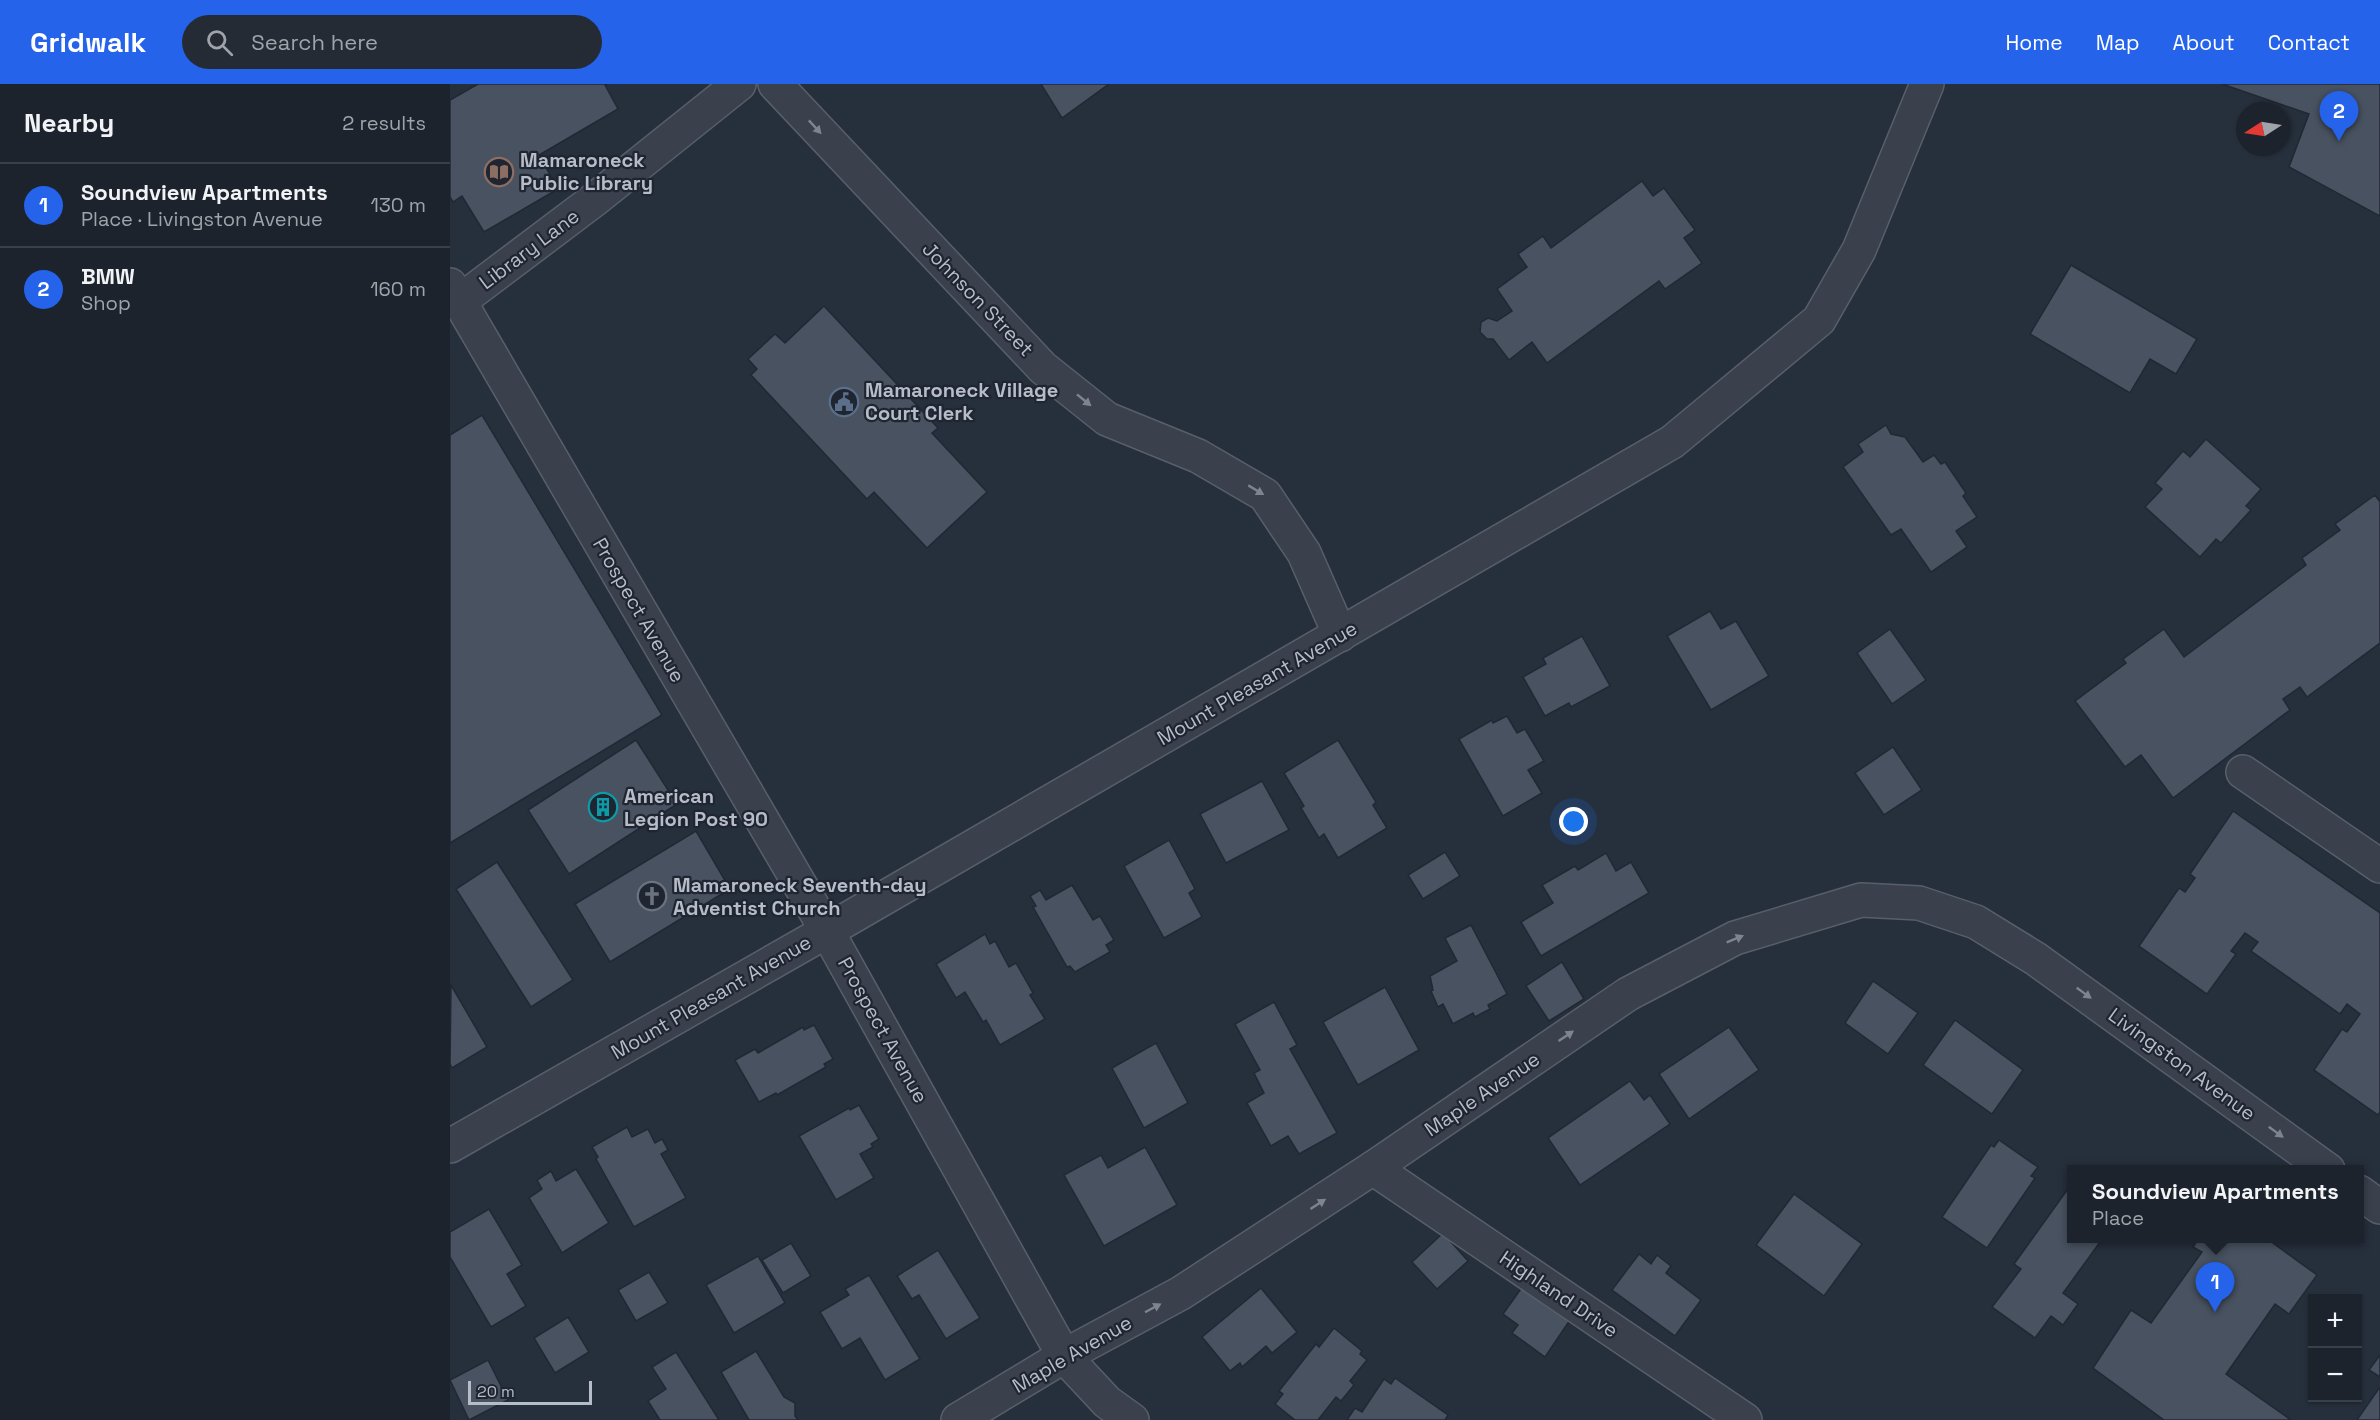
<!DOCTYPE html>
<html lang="en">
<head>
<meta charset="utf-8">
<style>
	:root { --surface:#1c232d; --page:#252b35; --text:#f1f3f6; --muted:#a0a4aa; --line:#3a4049; --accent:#2563eb }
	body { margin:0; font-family:"Space Grotesk",sans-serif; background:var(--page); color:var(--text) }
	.controls { position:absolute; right:18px; bottom:18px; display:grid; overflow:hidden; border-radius:0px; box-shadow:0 2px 4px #0004 }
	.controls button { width:54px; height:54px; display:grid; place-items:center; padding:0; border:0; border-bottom:2px solid var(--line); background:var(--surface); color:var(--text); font:30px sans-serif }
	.compass { position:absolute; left:1786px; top:18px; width:54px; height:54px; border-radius:50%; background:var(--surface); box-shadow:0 2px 4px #0004; rotate:258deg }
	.scale { position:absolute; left:18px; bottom:15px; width:124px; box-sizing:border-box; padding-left:6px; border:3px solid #b6bdc8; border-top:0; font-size:16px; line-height:21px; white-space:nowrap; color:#b6bdc8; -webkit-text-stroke:4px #1f2632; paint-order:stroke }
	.you { position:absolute; left:1124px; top:738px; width:21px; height:21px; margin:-15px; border:4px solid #fff; border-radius:50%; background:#1a73e8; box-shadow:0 0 0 9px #1a73e833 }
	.badge { display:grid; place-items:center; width:39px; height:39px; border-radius:50%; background:var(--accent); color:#fff; font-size:20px; font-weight:700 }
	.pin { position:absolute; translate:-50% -50px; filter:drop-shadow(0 2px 3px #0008) }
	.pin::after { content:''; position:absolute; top:32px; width:21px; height:18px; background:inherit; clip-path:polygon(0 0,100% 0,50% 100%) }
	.popup { position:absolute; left:1617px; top:1081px; width:297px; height:78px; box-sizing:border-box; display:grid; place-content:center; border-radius:0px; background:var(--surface); filter:drop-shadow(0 2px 4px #0005); font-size:20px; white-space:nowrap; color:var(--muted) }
	.popup b { font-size:22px; color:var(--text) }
	.popup::after { content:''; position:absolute; left:50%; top:100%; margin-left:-12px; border:12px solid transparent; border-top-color:var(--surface) }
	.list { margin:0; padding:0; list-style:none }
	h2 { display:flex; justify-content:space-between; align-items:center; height:78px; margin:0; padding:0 24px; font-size:26px }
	h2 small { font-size:20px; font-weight:400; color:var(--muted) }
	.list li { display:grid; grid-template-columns:39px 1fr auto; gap:18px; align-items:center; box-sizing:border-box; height:84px; padding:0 24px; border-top:2px solid var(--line) }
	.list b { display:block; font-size:22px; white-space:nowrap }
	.list p { margin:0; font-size:20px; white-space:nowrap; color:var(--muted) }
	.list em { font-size:20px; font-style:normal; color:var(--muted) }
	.icon { flex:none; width:33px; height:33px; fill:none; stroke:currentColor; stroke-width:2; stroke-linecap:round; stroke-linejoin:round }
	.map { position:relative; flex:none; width:1930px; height:1336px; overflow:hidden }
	header { display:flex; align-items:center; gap:36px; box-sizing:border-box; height:84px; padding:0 30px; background:var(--accent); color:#fff }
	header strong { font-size:28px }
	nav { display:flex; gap:33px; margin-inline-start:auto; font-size:21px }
	.search { width:420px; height:54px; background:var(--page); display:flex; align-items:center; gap:15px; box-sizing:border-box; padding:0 21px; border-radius:33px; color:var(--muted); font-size:22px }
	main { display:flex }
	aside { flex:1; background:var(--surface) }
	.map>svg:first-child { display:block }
	.building { fill:#485260; stroke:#212834; stroke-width:1.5 }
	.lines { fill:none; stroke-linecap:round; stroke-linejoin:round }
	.minor-casing { stroke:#585f6b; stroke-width:36 }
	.minor { stroke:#3a414d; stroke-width:33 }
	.oneway { fill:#7e8591 }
	.labels { text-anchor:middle; stroke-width:4.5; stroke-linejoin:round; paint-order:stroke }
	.poi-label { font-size:20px; font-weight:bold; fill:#b6bdc8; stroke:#1f2632; text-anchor:start }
	.street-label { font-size:20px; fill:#b6bdc8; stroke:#1f2632 }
</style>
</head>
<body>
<header>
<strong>Gridwalk</strong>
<div class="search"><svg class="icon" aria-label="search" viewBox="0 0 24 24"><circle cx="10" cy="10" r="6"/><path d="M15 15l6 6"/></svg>Search here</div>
<nav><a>Home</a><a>Map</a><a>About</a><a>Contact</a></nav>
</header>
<main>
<aside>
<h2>Nearby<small>2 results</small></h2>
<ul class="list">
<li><span class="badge">1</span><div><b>Soundview Apartments</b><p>Place · Livingston Avenue</p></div><em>130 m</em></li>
<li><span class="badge">2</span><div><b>BMW</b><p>Shop</p></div><em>160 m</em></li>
</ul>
</aside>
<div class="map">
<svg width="1930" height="1336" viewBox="0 0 1930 1336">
	<rect width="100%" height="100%" fill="#262f3c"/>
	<g class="building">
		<path d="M28,0h130l-3,1 13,24 -79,46 19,34 -74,43 -22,-36 -9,6 -3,-5v-97z"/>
		<path d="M591,0h68l-47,34z"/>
		<path d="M1772,0h158v132l-91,-49 20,-53z"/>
		<path d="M1192,97l11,15 11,-8 31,42 -11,8 18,25 -37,26 -6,-8 -112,82 -15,-21 -23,18 -16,-21h-6l-7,-7 1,-10 7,-4 9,3 15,-10 -15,-22 30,-22 -9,-13 25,-18 8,12z"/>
		<path d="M1621,181l126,74 -21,35 -26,-15 -20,34 -100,-59z"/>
		<path d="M374,222l114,122 -6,5 55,59 -60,56 -53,-56 -7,7 -116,-124 6,-6 -9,-10 27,-25 10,9z"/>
		<path d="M32,331l180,300 -212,128v-408z"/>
		<path d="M1436,341l5,9 14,3 18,25 11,-7 7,9 4,-2 21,31 -3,3 14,21 -21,14 11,16 -36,25 -30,-43 -10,6 -48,-68 20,-15 -5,-8z"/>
		<path d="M1756,355l55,50 -15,17 5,4 -30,33 -5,-4 -16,18 -55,-50 17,-18 -7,-6 28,-32 7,6z"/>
		<path d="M1925,411l5,7v141l-73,54 -7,-10 -17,12 7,11 -117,88 -32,-43 -16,12 -50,-66 51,-38 -3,-4 41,-30 20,28 122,-92 -4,-7 38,-28 -5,-6z"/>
		<path d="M1260,527l11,18 15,-8 33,55 -58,34 -44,-74z"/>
		<path d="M1440,545l36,51 -34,24 -35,-51z"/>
		<path d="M1132,552l28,50 -39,21 -2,-4 -24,13 -22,-39 23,-13 -3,-6z"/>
		<path d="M1057,632l10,17 8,-4 19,32 -16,9 14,23 -39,23 -44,-77 33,-19 1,3z"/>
		<path d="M186,656l41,64 -108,70 -41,-64z"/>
		<path d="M888,656l38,62 -3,3 14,23 -49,30 -14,-24 -5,4 -18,-30 3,-2 -20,-33z"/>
		<path d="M1443,663l29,43 -38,25 -29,-42z"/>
		<path d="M812,697l27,49 -63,33 -26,-49z"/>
		<path d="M1783,727l147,102v199l-2,3 -64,-45 28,-41 5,3 13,-18 -13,-10 -7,10 -89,-63 7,-9 -13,-9 -14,18 5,3 -29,40 -68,-48 40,-58 6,4 10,-14 -5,-4z"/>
		<path d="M246,747l34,58 -120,73 -35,-58z"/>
		<path d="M719,756l26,49 -6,4 13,24 -38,21 -40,-72z"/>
		<path d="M995,768l15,24 -37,23 -15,-24z"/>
		<path d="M1156,769l10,18 15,-9 18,31 -108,63 -20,-34 32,-19 -11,-18 33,-19 3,4z"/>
		<path d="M47,778l76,118 -42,27 -75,-118z"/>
		<path d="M622,801l21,35 7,-4 14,24 -8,5 4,7 -35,20 -5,-6 -3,1 -34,-60 3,-1 -6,-10 10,-6 6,10z"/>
		<path d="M1021,841l36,69 -19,11 2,4 -15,8 -2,-4 -20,11 -10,-20 -5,3 -7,-16 2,-1 -3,-14 27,-15 -12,-23z"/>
		<path d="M535,850l5,10 5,-3 14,26 7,-4 17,30 -3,2 15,24 -45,26 -14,-25 -3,2 -18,-30 -9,6 -20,-34z"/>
		<path d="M1112,878l22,37 -35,22 -23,-35z"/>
		<path d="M1423,897l45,32 -30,41 -43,-31z"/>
		<path d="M1,901l36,62 -35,21 -2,-4z"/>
		<path d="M935,903l34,63 -61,35 -35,-63z"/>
		<path d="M824,918l23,43 -7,4 47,84 -38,21 -11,-18 -17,10 -24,-43 17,-10 -10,-20 6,-3 -25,-46z"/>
		<path d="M1505,936l68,50 -31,44 -69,-49z"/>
		<path d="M364,941l19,34 -9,5 2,3 -49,28 -1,-2 -17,9 -24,-42 20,-11 3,4 45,-26 1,3z"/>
		<path d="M1279,943l30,43 -70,49 -30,-45z"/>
		<path d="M706,959l32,60 -44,25 -32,-60z"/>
		<path d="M1180,997l14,19 6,-5 20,29 -90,61 -32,-47z"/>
		<path d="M409,1021l20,34 -8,5 2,3 -13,7 14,24 -38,22 -37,-64 50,-28 1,2z"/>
		<path d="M177,1043l5,10 16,-8 7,14 7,-4 6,11 -7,4 25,44 -52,29 -38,-68 2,-2 -6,-10z"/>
		<path d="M1549,1056l39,27 -7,9 4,2 -48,70 -45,-31 49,-72 3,2z"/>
		<path d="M695,1063l32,58 -73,41 -40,-71 37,-20 7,13z"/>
		<path d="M126,1085l33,54 -47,30 -33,-55 13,-9 -5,-9 14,-9 5,10z"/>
		<path d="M1620,1102l1,52h32l-40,55 15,11 -15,21 -12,-9 -16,22 -43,-31 29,-38 -7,-5z"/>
		<path d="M1344,1110l68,50 -38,52 -68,-51z"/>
		<path d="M39,1125l33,56 -15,9 19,32 -35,21 -41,-70v-25z"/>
		<path d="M993,1149l25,28 -31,28 -25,-27z"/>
		<path d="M1749,1154h67l51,37 -28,39 -14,-10 -49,70 65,46h-127l-71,-52 38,-58 20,13 51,-71 -9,-5z"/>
		<path d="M341,1159l20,33 -28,17 -21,-33z"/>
		<path d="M488,1166l42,68 -34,21 -27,-44 -7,4 -15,-23z"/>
		<path d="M1189,1170l12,10 6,-9 14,11 -5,7 35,27 -26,36 -63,-46z"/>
		<path d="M308,1172l27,47 -51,30 -28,-48z"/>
		<path d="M199,1188l19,31 -32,18 -18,-31z"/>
		<path d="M419,1191l51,84 -35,21 -25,-42 -18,11 -22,-37 29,-17 -4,-6z"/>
		<path d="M1073,1202l47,34 -25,37 -33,-24 6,-8 -15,-11z"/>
		<path d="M811,1204l36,44 -25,21 -6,-7 -24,21 -2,-4 -10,8 -28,-34z"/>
		<path d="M118,1233l21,35 -34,21 -21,-35z"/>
		<path d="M884,1244l28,23 -2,3 7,6 -17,21 4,4 -13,16 -5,-4 -18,23h-23l-20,-16 8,-10 -4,-3 37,-47 3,3z"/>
		<path d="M306,1267l28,46 11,6v13l3,4h-49l-28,-48z"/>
		<path d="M226,1268l43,68h-59l-12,-19 18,-12 -14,-22z"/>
		<path d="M1930,1271v22l-11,-7z"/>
		<path d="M38,1276l20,40 -39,20 -19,-40z"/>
		<path d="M945,1294l53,37 -3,5h-98l8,-12 7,4 22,-33 7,5z"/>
		<path d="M1930,1303v33h-23z"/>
	</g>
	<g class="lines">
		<g class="minor-casing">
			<g id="minor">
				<path d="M325,0l268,284 64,51 91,37 67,39 39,58 36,82"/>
				<path d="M0,201l377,646 237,425 43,46 25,18"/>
				<path d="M10,217l134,-101 145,-116"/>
				<path d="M1793,688l137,94"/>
				<path d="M0,1062l377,-215 845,-489 147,-122 40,-70 68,-166"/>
				<path d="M923,1084l372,252"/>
				<path d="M1909,1108l21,15"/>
				<path d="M508,1336l106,-64 117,-63 192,-125 255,-174 107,-56 126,-38 58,3 57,19 60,37 292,211"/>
			</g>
		</g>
		<use href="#minor" class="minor"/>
	</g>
	<defs><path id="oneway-solid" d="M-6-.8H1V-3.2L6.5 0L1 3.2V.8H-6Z" transform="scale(1.5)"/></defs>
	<g class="oneway">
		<use href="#oneway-solid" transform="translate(365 43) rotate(47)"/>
		<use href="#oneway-solid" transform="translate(634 316) rotate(39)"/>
		<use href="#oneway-solid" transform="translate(806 406) rotate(31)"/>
		<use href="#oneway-solid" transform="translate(1285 855) rotate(-22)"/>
		<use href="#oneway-solid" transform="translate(1634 909) rotate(36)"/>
		<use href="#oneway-solid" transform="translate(1116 952) rotate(-34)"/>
		<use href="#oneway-solid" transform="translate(1826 1048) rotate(36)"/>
		<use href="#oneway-solid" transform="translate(868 1120) rotate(-33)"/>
		<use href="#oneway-solid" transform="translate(703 1224) rotate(-28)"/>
	</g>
	<defs>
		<g id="library-ring" transform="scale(1.5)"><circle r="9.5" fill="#1f2632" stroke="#8d6e63" stroke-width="1.5"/><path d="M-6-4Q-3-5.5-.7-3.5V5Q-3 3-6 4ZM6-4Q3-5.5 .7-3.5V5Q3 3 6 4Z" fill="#8d6e63"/></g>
		<g id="civic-ring" transform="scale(1.5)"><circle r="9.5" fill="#1f2632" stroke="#5c6f8a" stroke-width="1.5"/><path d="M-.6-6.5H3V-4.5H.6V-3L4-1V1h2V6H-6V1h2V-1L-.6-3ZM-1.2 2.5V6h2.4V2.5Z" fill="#5c6f8a"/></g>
		<g id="building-ring" transform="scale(1.5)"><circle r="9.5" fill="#1f2632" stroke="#0f9aa8" stroke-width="1.5"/><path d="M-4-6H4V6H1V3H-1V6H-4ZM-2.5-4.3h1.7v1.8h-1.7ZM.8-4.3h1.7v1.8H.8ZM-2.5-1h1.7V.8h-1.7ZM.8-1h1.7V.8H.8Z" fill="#0f9aa8"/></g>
		<g id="church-ring" transform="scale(1.5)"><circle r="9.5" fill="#1f2632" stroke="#6b7280" stroke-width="1.5"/><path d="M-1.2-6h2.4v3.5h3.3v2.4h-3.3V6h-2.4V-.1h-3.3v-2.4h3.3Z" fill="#6b7280"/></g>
	</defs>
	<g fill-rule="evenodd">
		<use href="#library-ring" x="49" y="88"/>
		<use href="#civic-ring" x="394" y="318"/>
		<use href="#building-ring" x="153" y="723"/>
		<use href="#church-ring" x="202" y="812"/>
	</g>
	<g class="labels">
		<g class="poi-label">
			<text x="70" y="83">Mamaroneck<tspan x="70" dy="23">Public Library</tspan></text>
			<text x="415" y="313">Mamaroneck Village<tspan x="415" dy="23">Court Clerk</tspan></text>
			<text x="174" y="719">American<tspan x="174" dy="23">Legion Post 90</tspan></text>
			<text x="223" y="808">Mamaroneck Seventh-day<tspan x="223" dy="23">Adventist Church</tspan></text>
		</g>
		<g class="street-label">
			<text transform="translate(79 165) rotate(-37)" y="7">Library Lane</text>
			<text transform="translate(528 215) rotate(46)" y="7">Johnson Street</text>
			<text transform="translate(189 526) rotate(60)" y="7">Prospect Avenue</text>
			<text transform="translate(807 599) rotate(-30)" y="7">Mount Pleasant Avenue</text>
			<text transform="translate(261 913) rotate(-30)" y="7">Mount Pleasant Avenue</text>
			<text transform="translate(433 946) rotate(61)" y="7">Prospect Avenue</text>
			<text transform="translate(1732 980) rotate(36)" y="7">Livingston Avenue</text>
			<text transform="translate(1032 1010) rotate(-34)" y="7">Maple Avenue</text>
			<text transform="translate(1109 1210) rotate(34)" y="7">Highland Drive</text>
			<text transform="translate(622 1270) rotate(-30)" y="7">Maple Avenue</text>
		</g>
	</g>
</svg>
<div class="controls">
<button>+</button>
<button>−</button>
</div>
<svg class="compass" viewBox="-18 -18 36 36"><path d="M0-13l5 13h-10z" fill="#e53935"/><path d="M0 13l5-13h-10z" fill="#a0a4aa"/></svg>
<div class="scale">20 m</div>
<div class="you"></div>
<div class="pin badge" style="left:1765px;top:1228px">1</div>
<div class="popup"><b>Soundview Apartments</b>Place</div>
<div class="pin badge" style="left:1889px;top:57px">2</div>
</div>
</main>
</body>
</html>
